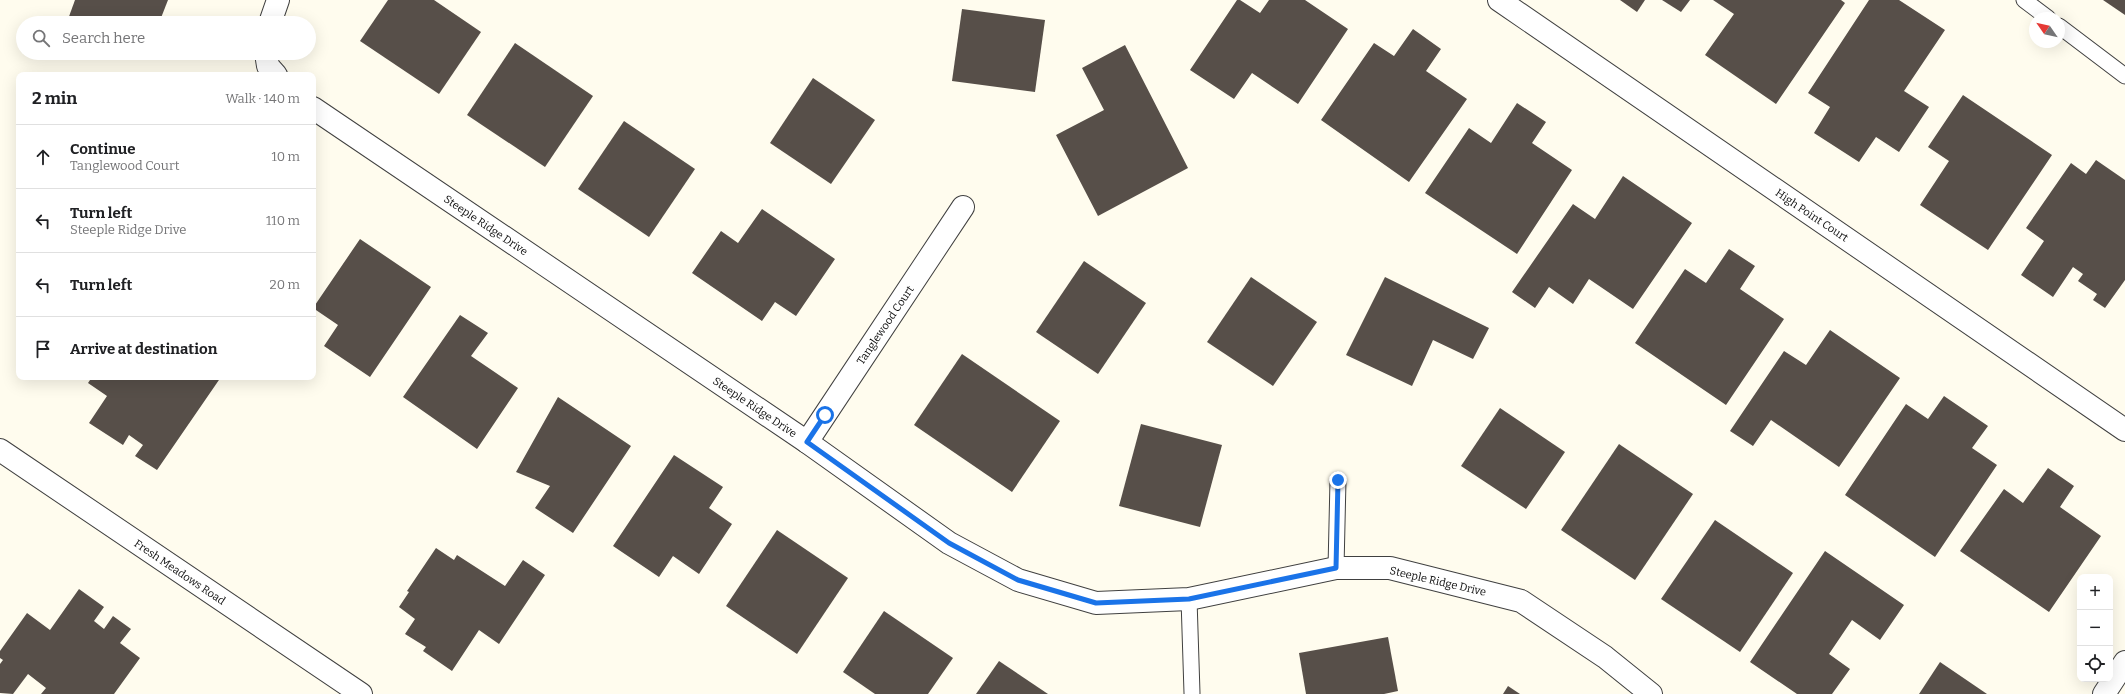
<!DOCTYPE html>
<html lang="en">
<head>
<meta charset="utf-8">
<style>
	:root { --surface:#fff; --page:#f2f2f2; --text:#202124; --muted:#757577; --line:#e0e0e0 }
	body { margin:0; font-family:Bitter,serif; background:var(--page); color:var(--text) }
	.controls { position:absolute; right:12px; bottom:12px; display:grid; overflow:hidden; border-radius:8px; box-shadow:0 4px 16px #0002 }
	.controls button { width:36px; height:36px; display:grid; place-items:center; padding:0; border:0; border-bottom:1px solid var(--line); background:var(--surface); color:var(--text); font:20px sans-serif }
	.compass { position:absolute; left:2029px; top:12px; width:36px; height:36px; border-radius:50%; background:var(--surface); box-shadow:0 4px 16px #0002; rotate:304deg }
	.stop { position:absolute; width:12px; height:12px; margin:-9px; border:3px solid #1a73e8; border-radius:50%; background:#fff }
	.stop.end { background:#1a73e8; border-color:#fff; box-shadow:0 1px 4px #0008 }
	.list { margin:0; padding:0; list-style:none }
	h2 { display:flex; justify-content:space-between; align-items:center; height:52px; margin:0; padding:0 16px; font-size:17px }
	h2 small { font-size:13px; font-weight:400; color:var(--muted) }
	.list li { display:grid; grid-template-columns:26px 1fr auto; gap:12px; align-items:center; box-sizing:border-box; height:64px; padding:0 16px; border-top:1px solid var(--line) }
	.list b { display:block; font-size:15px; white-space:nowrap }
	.list p { margin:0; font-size:13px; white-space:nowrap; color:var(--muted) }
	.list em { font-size:13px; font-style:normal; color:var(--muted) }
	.icon { flex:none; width:22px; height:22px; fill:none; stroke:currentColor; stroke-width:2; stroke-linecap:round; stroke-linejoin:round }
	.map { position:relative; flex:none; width:2125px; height:694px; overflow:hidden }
	.search { position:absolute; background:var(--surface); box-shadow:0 4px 16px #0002; left:16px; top:16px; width:300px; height:44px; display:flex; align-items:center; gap:10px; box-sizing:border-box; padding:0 14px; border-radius:22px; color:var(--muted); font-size:15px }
	.panel { position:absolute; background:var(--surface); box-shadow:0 4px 16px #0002; left:16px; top:72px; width:300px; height:308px; border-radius:8px }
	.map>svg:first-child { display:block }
	.building { fill:#574f49 }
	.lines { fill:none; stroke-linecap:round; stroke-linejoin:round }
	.service-casing { stroke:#404040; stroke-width:17 }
	.minor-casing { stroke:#404040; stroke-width:24 }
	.tertiary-casing { stroke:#404040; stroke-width:24 }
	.service { stroke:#fff; stroke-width:15 }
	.minor { stroke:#fff; stroke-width:22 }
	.tertiary { stroke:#fff; stroke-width:22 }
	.route { stroke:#1a73e8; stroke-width:5 }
	.labels { text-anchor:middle; stroke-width:4; stroke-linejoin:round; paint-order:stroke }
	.street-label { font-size:11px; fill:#0d0d0d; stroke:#fff }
</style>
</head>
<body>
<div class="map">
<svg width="2125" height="694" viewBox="0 0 2125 694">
	<rect width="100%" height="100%" fill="#fffcee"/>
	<g class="building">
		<path d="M75,0h93l-9,23h-89l-3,-1z"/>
		<path d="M388,0h46l47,32 -42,62 -79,-53z"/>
		<path d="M1237,0h3l20,13 9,-13h36l43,29 -50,75 -46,-31 -18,26 -44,-29z"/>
		<path d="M1620,0h25l-8,12z"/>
		<path d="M1662,0h28l-9,12z"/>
		<path d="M1713,0h128l4,3 -69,101 -71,-49 29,-41z"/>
		<path d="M1869,0h30l46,30 -41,61 25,16 -30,45 -23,-15 -17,25 -45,-29 16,-26 -22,-14z"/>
		<path d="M2103,0h22v15z"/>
		<path d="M962,9l83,11 -10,72 -83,-11z"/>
		<path d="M1413,29l28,20 -15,22 41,28 -58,83 -88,-62 53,-77 20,13z"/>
		<path d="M515,43l78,53 -48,71 -78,-52z"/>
		<path d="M1125,45l63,123 -90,48 -42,-81 48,-25 -22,-42z"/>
		<path d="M813,78l62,42 -44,64 -61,-41z"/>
		<path d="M1963,95l89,60 -64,95 -68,-45 29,-44 -21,-14z"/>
		<path d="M1517,103l29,19 -14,21 40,27 -55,84 -92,-61 44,-65 22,15z"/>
		<path d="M624,121l71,48 -46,68 -71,-48z"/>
		<path d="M2096,160l29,20v100l-20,28 -12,-8 4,-6 -19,-13 5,-7 -10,-7 -20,30 -32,-22 23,-34 -18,-13 45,-65 15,11z"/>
		<path d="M1623,176l69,47 -59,86 -44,-30 -16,25 -24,-17 -14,21 -23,-16 61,-88 22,15z"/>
		<path d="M762,209l73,50 -39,57 -21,-14 -13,19 -70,-48 29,-42 17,12z"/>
		<path d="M360,239l71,48 -61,90 -46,-31 14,-21 -25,-17z"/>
		<path d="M1729,249l26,17 -15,23 44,30 -58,86 -91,-62 50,-74 21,14z"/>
		<path d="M1084,261l62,42 -48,71 -62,-42z"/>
		<path d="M1251,277l66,45 -44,64 -66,-44z"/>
		<path d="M1385,277l104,51 -16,31 -40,-19 -21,46 -66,-31z"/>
		<path d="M460,315l28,18 -17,23 47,32 -41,61 -74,-52z"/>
		<path d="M1830,330l70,48 -61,89 -68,-47 -18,26 -23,-15 54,-80 22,14z"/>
		<path d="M962,354l98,67 -48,71 -98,-67z"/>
		<path d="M92,377h129l-64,93 -22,-14 8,-11 -14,-10 -6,10 -34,-22 18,-27 -19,-13z"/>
		<path d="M1944,396l44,30 -16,22 25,17 -62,92 -90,-62 61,-91 22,15z"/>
		<path d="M558,397l73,49 -58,87 -38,-25 15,-22 -34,-14z"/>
		<path d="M1500,408l65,44 -39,57 -65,-43z"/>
		<path d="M1141,424l81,21 -22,82 -81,-21z"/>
		<path d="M1619,444l74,50 -58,86 -74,-50z"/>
		<path d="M674,455l49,32 -14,21 23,16 -33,50 -26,-18 -14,21 -46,-31z"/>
		<path d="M2048,468l26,18 -14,21 41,29 -52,76 -89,-61 44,-62 19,14z"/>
		<path d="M1715,520l78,53 -53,79 -79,-53z"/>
		<path d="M777,530l71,48 -51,76 -71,-48z"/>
		<path d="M436,548l18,12 3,-5 48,31 18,-26 22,15 -46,69 -20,-14 -27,41 -29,-20 3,-4 -21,-13 10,-15 -16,-12 10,-15 -2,-1z"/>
		<path d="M1825,551l79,54 -24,35 -28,-20 -23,34 21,15 -18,25h-35l-47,-32z"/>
		<path d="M79,589l25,18 -10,14 10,8 9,-13 18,13 -11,14 20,15 -26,36h-73l5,-6 -18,-14 -15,20 -13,-1v-29l3,-4 -3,-2v-7l27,-38 23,17z"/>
		<path d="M884,611l69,47 -25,36h-53l-32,-22z"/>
		<path d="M1388,637l10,54 -14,3h-78l-7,-41z"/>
		<path d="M999,661l49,33h-72z"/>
		<path d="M1940,662l47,32h-68z"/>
		<path d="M1508,686l12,8h-17z"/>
	</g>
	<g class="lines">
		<g class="service-casing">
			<g id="service">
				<path d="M2024,0l24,18"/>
				<path d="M2059,26l66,50"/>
				<path d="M1336,568l2,-88"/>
				<path d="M1189,599l3,94"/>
			</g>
		</g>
		<g class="minor-casing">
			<g id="minor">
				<path d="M1499,0l626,430"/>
				<path d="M270,23l8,-23"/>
				<path d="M266,53l2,13 8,9"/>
				<path d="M313,108l494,334 142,101 69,37 78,23 93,-4 147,-31h54l131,33 84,56 46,37"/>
				<path d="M807,442l156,-235"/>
				<path d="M0,450l361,244"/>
			</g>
		</g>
		<g class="tertiary-casing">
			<path id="tertiary" d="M2104,694l21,-32"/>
		</g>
		<use href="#service" class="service"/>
		<use href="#minor" class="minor"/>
		<use href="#tertiary" class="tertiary"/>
	</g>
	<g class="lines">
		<path class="route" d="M825,415l-18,27 142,101 69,37 78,23 93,-4 147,-31 2,-88"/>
	</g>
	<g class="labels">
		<g class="street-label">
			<text transform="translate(1812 215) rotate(34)" y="4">High Point Court</text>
			<text transform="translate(486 225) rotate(34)" y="4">Steeple Ridge Drive</text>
			<text transform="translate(885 325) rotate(-56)" y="4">Tanglewood Court</text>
			<text transform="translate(755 407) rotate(34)" y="4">Steeple Ridge Drive</text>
			<text transform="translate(180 572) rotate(34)" y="4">Fresh Meadows Road</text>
			<text transform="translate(1438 581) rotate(13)" y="4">Steeple Ridge Drive</text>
		</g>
	</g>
</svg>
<div class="controls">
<button>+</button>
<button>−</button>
<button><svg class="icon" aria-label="locate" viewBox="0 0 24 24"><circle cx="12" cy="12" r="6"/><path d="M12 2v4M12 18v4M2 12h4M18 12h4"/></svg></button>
</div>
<svg class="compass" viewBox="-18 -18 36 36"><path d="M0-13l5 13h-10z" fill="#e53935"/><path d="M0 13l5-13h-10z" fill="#757577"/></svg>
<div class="stop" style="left:825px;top:415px"></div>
<div class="stop end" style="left:1338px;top:480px"></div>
<div class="search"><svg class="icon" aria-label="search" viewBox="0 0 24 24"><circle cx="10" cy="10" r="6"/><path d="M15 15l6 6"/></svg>Search here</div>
<section class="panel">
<h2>2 min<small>Walk · 140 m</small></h2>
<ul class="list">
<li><svg class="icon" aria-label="ahead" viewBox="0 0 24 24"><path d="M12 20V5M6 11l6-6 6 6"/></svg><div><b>Continue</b><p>Tanglewood Court</p></div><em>10 m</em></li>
<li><svg class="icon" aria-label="left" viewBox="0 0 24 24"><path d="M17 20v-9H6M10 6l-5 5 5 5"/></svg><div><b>Turn left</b><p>Steeple Ridge Drive</p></div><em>110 m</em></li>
<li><svg class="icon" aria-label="left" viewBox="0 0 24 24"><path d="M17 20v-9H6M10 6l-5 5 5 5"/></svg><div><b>Turn left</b></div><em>20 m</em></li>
<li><svg class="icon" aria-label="arrive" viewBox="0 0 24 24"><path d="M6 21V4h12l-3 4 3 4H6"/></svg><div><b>Arrive at destination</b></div></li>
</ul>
</section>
</div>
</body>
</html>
